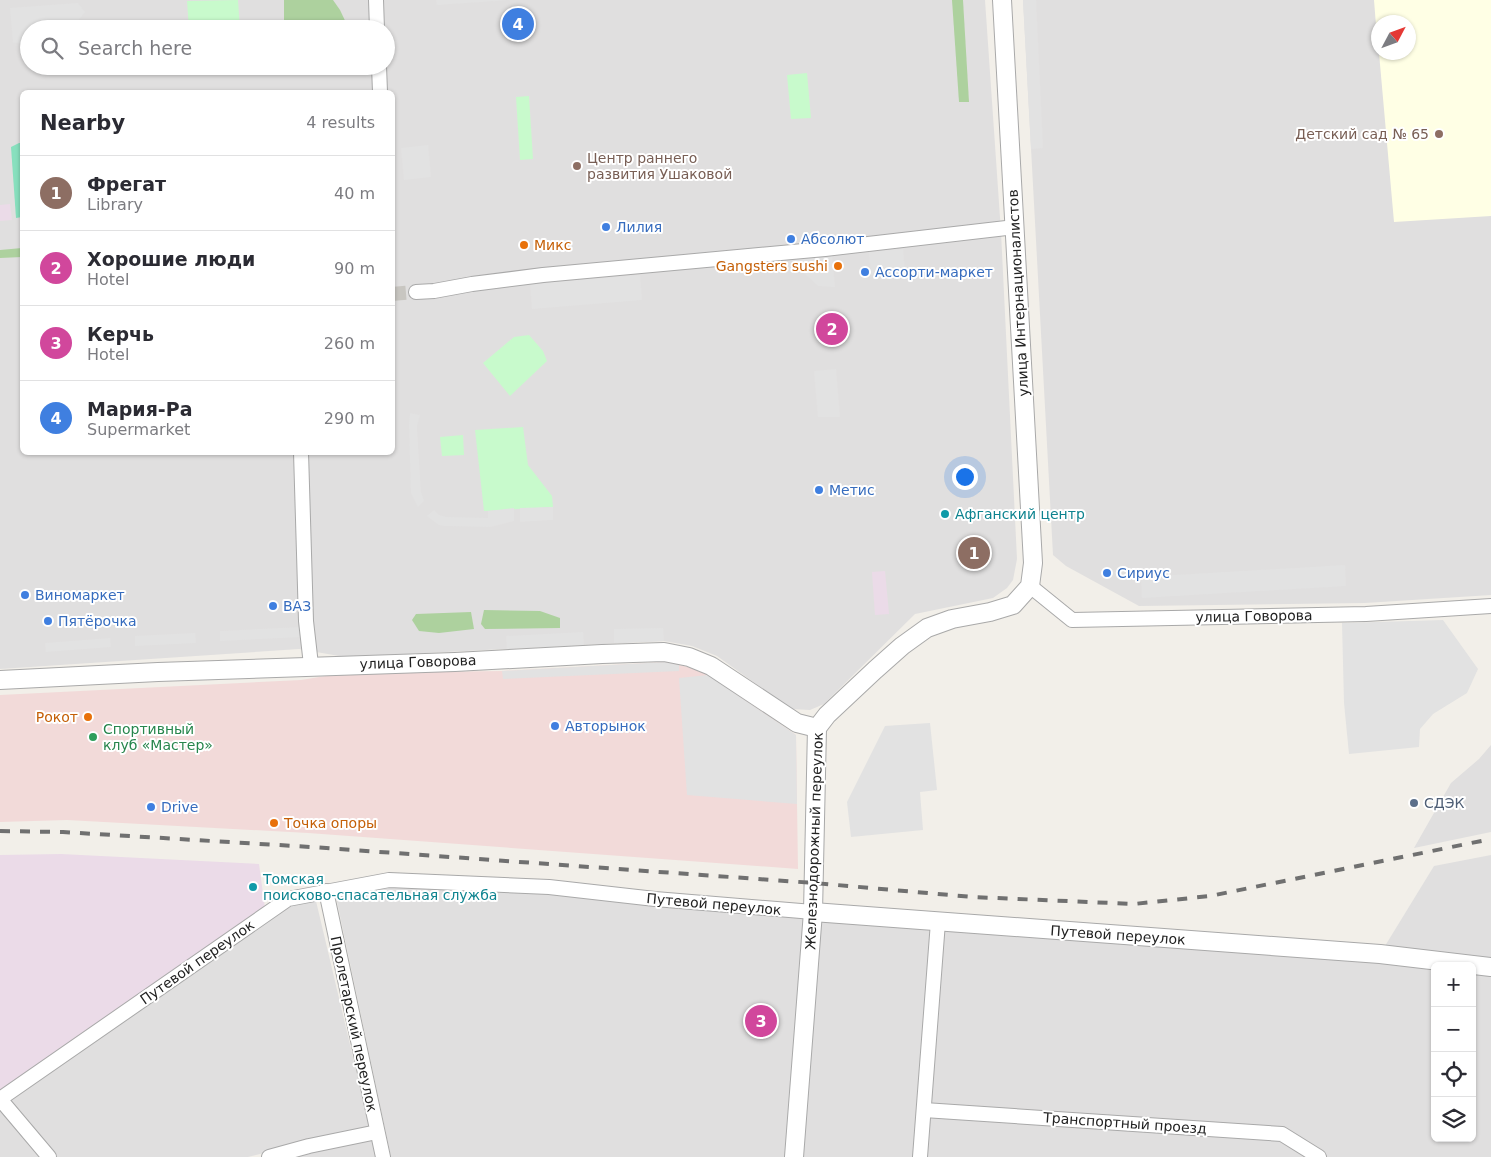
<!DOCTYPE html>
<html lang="en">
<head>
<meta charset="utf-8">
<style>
	:root { --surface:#fff; --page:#f7f7f7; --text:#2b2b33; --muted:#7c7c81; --line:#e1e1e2; --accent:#0f766e }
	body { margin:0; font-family:"DejaVu Sans",sans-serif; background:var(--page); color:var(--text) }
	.controls { position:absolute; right:15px; bottom:15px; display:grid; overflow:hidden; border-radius:8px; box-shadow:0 1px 4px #0004 }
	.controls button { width:45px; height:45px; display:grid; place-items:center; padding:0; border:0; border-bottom:1px solid var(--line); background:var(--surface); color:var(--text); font:25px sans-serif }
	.compass { position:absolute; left:1371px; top:15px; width:45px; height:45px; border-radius:50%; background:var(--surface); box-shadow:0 1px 4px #0004; rotate:49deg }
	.you { position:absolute; left:964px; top:476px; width:18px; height:18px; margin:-12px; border:4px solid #fff; border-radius:50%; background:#1a73e8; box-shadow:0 0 0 8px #1a73e833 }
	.badge { display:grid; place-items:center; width:32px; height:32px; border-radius:50%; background:var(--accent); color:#fff; font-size:16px; font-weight:700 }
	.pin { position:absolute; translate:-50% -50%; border:2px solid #fff; box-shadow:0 1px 5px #0006 }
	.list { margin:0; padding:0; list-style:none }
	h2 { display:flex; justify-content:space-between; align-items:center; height:65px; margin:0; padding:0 20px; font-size:21px }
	h2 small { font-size:16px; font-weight:400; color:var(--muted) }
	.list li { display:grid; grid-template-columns:32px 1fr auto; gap:15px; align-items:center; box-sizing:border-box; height:75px; padding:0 20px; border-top:1px solid var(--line) }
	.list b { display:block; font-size:19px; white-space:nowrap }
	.list p { margin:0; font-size:16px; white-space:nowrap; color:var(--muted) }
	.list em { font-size:16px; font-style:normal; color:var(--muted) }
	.icon { flex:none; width:28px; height:28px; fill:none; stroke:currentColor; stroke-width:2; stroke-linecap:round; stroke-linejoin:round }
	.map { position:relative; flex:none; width:1491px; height:1157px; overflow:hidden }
	.search { position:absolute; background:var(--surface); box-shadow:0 1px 4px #0004; left:20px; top:20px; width:375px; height:55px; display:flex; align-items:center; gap:12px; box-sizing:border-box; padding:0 18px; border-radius:28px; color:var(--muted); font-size:19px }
	.panel { position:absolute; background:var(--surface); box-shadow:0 1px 4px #0004; left:20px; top:90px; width:375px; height:365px; border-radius:8px }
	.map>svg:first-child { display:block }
	.residential { fill:#e0dfdf; fill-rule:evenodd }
	.commercial { fill:#f2dad9 }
	.industrial { fill:#ebdbe8 }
	.education { fill:#ffffe5 }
	.forest { fill:#add19e }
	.park { fill:#c8facc }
	.pitch { fill:#88e0be }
	.parking { fill:#e2e2e2 }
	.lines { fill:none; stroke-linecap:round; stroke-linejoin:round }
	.minor-tunnel { stroke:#c8c6c1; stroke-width:14; stroke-dasharray:14 7; stroke-linecap:butt }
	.minor-casing { stroke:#a9a9a9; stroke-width:16 }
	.tertiary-casing { stroke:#a9a9a9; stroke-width:20 }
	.minor { stroke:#fff; stroke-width:14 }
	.tertiary { stroke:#fff; stroke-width:18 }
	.rail { stroke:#707070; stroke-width:4; stroke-dasharray:10 10; stroke-linecap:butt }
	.education-dot { fill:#8d6e63; stroke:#fff; stroke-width:2 }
	.shop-dot { fill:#3f7fe0; stroke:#fff; stroke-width:2 }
	.food-dot { fill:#e8710a; stroke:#fff; stroke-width:2 }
	.culture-dot { fill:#0f9aa8; stroke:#fff; stroke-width:2 }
	.leisure-dot { fill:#2e9e5b; stroke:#fff; stroke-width:2 }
	.service-dot { fill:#5c6f8a; stroke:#fff; stroke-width:2 }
	.labels { text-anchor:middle; stroke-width:4; stroke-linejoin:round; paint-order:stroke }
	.education-label { font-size:14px; fill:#785e54; stroke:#fff; text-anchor:end }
	.shop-label { font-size:14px; fill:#366cbe; stroke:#fff; text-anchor:start }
	.food-label { font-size:14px; fill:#c56008; stroke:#fff; text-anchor:start }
	.street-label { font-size:14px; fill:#222; stroke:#fff }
	.culture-label { font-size:14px; fill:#0d838f; stroke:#fff; text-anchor:start }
	.leisure-label { font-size:14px; fill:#27864d; stroke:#fff; text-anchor:start }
	.service-label { font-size:14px; fill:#4e5e75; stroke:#fff; text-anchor:start }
</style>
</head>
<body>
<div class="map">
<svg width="1491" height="1157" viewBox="0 0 1491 1157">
	<rect width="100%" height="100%" fill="#f2efe9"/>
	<g class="residential">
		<path d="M0,0h985l16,232 16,327 -4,21 -6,8 -14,10 -78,16 -91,90 -14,6 -19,-1 -74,-53 -25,-10 -28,-5 -319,16 -46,-8 -299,20zM29,29h357v37h-357zM22,92h370v360h-370z"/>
		<path d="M1023,0h468v595l-126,8 -226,3 -73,-40 -13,-11zM1378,22h30v30h-30z"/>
		<path d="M1491,745v87l-77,16 37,-65 28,-24z"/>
		<path d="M1491,855v104l-106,-13 49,-80z"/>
		<path d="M392,887l155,7 105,12 153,11 -17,240h-397l-55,-260z"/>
		<path d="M316,901l54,228 -63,13 -59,15h-194l-47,-56 264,-184 25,-13z"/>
		<path d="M820,919l110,11 -15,227h-113z"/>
		<path d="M942,931l436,31 57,7v169h37v-165l19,3v181h-164l-44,-28 -355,-25z"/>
		<path d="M0,1106l43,51h-43z"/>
		<path d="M929,1116l351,22 31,19h-386z"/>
		<path d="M372,1139l5,18h-89z"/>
	</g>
	<path class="commercial" d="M665,662l23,5 20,8 88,60 2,134 -490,-36 -241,-13 -67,2v-127l301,-15 43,-7 158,-2z"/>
	<g class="industrial">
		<path d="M10,204l2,16 -12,1v-16z"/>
		<path d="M885,571l4,43 -14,1 -3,-43z"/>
		<path d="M61,854l198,10 6,44 -265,184v-237z"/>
	</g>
	<path class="education" d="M1374,0h117v216l-97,6 -15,-169 29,-1v-30h-30v29z"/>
	<g class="forest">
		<path d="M284,0h49l7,10 9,19h-65z"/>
		<path d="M952,0h11l6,102h-10z"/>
		<path d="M22,248v9l-22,1v-8z"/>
		<path d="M484,610l56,1 20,7v10l-75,1 -4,-5z"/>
		<path d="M471,612l3,17 -35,4 -20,-2 -7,-11 4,-6z"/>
	</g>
	<g class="park">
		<path d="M238,0l2,29h-51l-2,-28z"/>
		<path d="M807,73l4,45 -20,1 -4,-44z"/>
		<path d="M529,96l4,63 -13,1 -4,-63z"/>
		<path d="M529,335l14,16 4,10 -37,35 -27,-33 31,-26z"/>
		<path d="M523,427l5,38 24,31 1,11 -69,4 -9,-81z"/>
		<path d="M463,435l1,20 -22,1 -2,-19z"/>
	</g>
	<path class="pitch" d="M19,143h3v74l-6,1 -5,-71z"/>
	<g class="parking">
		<path d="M436,0h75l-74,5z"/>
		<path d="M1023,0h13l7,148 -12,1z"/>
		<path d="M78,3l7,9 -13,17h-43v13l-16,1 -3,-35z"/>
		<path d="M428,145l3,32 -27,3 -3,-32z"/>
		<path d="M903,249l2,23 -34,3 -2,-23z"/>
		<path d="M832,256l3,31 -17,-1 -22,-20 -1,-6z"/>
		<path d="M640,275l2,25 -110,9 -2,-25z"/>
		<path d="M836,369l4,48h-22l-4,-46z"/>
		<path d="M410,413l10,2 -3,11 4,66 3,9 -6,6 -7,-14 -2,-68z"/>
		<path d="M553,507v13l-33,2v-14z"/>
		<path d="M514,508v13l-24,6 -45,-1 -6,-1 -12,-9 7,-6 5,5 7,2 42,1v-7z"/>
		<path d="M1345,565l1,21 -204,12 -1,-21z"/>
		<path d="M1443,620l35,49 -11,24 -34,21 -13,15 -1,18 -70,7 -5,-51 -2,-80z"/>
		<path d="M302,627v10l-82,4v-10z"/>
		<path d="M663,628l1,13 -50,2v-14z"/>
		<path d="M583,632l1,13 -77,4 -1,-13z"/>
		<path d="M195,633l1,10 -61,3v-10z"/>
		<path d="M110,638l1,9 -65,5 -1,-9z"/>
		<path d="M665,662l14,3v6l-176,8 -1,-8z"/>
		<path d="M708,675l88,60 1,69 -110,-9 -8,-117z"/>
		<path d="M930,723l7,67 -17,2 3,38 -72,7 -4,-35 38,-76z"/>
	</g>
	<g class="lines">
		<path class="minor-tunnel" d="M392,294l24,-2"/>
		<g class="minor-casing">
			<g id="minor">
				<path d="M376,0l1,29"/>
				<path d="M379,66l1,26"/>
				<path d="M416,292l18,-1 38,-7 71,-9 282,-26 190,-22"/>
				<path d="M301,452l5,169 5,44"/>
				<path d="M1030,586l42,34 294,-6 125,-8"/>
				<path d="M326,891l57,266"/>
				<path d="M0,1099l288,-200 101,-19 160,7 106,12 158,13"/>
				<path d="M0,1099l49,58"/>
				<path d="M924,1110l358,24 37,23"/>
				<path d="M269,1157l40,-11 68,-14"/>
				<path d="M920,1157l18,-235"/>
			</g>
		</g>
		<g class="tertiary-casing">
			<g id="tertiary">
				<path d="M0,680l158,-8 297,-10 147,-8 62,-2 25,5 22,9 86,57 20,5"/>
				<path d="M813,912l567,42 111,13"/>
				<path d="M794,1157l19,-245 4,-184 10,-13 48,-45 27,-24 25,-18 25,-9 38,-7 23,-7 17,-19 3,-23 -31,-563"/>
			</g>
		</g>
		<use href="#minor" class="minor"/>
		<use href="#tertiary" class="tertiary"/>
		<path class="rail" d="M0,831l63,1 248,15 503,36 159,14 161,7 76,-8 281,-57"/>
	</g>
	<g class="education-dot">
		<circle cx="1439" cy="134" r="5"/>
		<circle cx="577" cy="166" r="5"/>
	</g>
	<g class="shop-dot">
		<circle cx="606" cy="227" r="5"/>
		<circle cx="791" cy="239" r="5"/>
		<circle cx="865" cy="272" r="5"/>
		<circle cx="819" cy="490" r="5"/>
		<circle cx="1107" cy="573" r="5"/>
		<circle cx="25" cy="595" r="5"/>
		<circle cx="273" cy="606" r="5"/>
		<circle cx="48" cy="621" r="5"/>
		<circle cx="555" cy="726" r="5"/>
		<circle cx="151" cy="807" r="5"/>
	</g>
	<g class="food-dot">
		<circle cx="524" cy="245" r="5"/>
		<circle cx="838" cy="266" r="5"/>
		<circle cx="88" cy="717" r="5"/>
		<circle cx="274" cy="823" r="5"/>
	</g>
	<g class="culture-dot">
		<circle cx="945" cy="514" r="5"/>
		<circle cx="253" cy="887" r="5"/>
	</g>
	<circle class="leisure-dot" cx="93" cy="737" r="5"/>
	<circle class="service-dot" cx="1414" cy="803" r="5"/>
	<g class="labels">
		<g class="education-label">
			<text x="1429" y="139">Детский сад № 65</text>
			<text x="587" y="163" text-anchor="start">Центр раннего<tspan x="587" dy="16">развития Ушаковой</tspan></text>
		</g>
		<g class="shop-label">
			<text x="616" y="232">Лилия</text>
			<text x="801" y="244">Абсолют</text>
			<text x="875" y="277">Ассорти-маркет</text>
			<text x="829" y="495">Метис</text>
			<text x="1117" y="578">Сириус</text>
			<text x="35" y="600">Виномаркет</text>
			<text x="283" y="611">ВАЗ</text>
			<text x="58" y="626">Пятёрочка</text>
			<text x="565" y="731">Авторынок</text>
			<text x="161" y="812">Drive</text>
		</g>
		<g class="food-label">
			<text x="534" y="250">Микс</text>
			<text x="828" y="271" text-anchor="end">Gangsters sushi</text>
			<text x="78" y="722" text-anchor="end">Рокот</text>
			<text x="284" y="828">Точка опоры</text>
		</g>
		<g class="street-label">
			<text transform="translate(1018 293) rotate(-93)" y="5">улица Интернационалистов</text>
			<text transform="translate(1254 616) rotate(-1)" y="5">улица Говорова</text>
			<text transform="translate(418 662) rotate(-2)" y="5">улица Говорова</text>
			<text transform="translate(814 841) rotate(-88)" y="5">Железнодорожный переулок</text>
			<text transform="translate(714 904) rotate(5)" y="5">Путевой переулок</text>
			<text transform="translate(1118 935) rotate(4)" y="5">Путевой переулок</text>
			<text transform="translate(197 962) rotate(-35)" y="5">Путевой переулок</text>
			<text transform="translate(354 1024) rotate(78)" y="5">Пролетарский переулок</text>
			<text transform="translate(1125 1123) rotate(4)" y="5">Транспортный проезд</text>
		</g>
		<g class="culture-label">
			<text x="955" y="519">Афганский центр</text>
			<text x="263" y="884">Томская<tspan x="263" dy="16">поисково-спасательная служба</tspan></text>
		</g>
		<g class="leisure-label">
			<text x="103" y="734">Спортивный<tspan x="103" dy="16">клуб «Мастер»</tspan></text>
		</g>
		<g class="service-label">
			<text x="1424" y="808">СДЭК</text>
		</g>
	</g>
</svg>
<div class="controls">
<button>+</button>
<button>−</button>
<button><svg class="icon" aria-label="locate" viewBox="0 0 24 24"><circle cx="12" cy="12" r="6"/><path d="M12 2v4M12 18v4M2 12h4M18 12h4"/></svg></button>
<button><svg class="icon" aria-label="layers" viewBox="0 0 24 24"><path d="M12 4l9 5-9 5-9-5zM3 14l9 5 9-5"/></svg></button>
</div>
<svg class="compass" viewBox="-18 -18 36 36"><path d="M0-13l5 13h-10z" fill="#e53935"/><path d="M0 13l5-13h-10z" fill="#7c7c81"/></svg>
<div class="you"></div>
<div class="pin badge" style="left:974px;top:553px;background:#8d6e63">1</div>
<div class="pin badge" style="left:832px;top:329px;background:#d1479c">2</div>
<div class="pin badge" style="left:761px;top:1021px;background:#d1479c">3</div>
<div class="pin badge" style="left:518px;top:24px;background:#3f7fe0">4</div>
<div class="search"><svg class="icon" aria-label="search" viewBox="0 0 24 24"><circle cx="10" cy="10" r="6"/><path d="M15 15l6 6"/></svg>Search here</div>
<section class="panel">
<h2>Nearby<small>4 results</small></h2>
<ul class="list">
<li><span class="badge" style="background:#8d6e63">1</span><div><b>Фрегат</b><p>Library</p></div><em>40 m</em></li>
<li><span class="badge" style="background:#d1479c">2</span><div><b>Хорошие люди</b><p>Hotel</p></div><em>90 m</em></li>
<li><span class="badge" style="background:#d1479c">3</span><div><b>Керчь</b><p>Hotel</p></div><em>260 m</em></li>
<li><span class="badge" style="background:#3f7fe0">4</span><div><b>Мария-Ра</b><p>Supermarket</p></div><em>290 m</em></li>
</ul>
</section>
</div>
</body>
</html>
